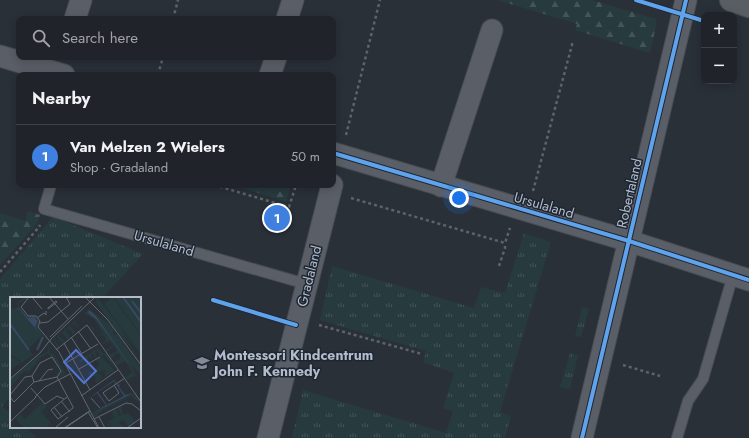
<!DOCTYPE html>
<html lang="en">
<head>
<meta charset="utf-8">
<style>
	:root { --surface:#20242a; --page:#2d3036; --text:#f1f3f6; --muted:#a2a4a8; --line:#3d4147; --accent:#bca0f2 }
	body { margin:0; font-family:Jost,sans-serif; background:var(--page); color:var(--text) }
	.controls { position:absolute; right:12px; top:12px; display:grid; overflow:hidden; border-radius:8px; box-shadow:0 2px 10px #0003 }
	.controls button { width:36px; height:36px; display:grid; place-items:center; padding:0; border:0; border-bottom:1px solid var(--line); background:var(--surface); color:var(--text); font:20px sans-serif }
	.you { position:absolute; left:459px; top:198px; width:14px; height:14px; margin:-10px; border:3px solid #fff; border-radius:50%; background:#1a73e8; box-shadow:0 0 0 6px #1a73e833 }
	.badge { display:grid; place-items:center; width:26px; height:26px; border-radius:50%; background:var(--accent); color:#fff; font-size:13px; font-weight:700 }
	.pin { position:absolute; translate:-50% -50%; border:2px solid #fff; box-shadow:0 1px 4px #0006 }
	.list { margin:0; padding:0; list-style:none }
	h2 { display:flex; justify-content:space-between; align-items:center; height:52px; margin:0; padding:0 16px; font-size:17px }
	h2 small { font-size:13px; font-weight:400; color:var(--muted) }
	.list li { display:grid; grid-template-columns:26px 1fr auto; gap:12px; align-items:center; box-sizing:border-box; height:64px; padding:0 16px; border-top:1px solid var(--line) }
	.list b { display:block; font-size:15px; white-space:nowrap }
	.list p { margin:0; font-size:13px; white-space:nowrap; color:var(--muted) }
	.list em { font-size:13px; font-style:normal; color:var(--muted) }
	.icon { flex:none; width:22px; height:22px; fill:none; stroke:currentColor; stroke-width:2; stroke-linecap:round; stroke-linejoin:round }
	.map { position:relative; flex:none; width:749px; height:438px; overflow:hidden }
	.search { position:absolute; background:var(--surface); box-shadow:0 2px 10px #0003; left:16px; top:16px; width:320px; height:44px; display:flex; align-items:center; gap:10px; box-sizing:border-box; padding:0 14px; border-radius:8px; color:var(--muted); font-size:15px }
	.panel { position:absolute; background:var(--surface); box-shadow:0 2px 10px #0003; left:16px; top:72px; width:320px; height:116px; border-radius:8px }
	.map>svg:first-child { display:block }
	.grass { fill:url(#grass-tufts) }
	.forest { fill:url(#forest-firs) }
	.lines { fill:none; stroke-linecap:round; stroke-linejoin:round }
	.service-casing { stroke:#484c53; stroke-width:12 }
	.minor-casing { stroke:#484c53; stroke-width:23 }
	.secondary-casing { stroke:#484c53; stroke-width:24 }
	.path { stroke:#5d636a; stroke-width:2.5; stroke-dasharray:3 3; stroke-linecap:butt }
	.service { stroke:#5a5e66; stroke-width:10 }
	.minor { stroke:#5a5e66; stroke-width:21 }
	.secondary { stroke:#595d64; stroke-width:22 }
	.cycleway-casing { stroke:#1d2633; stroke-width:6 }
	.cycleway { stroke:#60a3ed; stroke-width:4 }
	.labels { text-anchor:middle; stroke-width:3; stroke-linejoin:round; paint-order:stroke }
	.street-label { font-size:14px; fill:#b4bcc9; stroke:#1d2633 }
	.poi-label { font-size:14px; font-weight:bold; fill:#b4bcc9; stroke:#1d2633; text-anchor:start }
	.inset-river { fill:none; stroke:#384963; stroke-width:2 }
	.inset-road { fill:none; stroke:#616872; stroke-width:1 }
	.view { fill:#5274d3; fill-opacity:0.15; stroke:#5274d3; stroke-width:2 }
	.inset-edge { fill:none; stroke:#b4bcc9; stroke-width:2 }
</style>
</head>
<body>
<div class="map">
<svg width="749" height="438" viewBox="0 0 749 438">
	<defs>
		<pattern id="grass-tufts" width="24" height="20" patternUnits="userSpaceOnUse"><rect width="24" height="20" fill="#273a3e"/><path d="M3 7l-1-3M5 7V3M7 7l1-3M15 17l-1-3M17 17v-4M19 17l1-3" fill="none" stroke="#445559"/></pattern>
		<pattern id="forest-firs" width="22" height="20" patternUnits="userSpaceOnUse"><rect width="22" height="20" fill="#273a3e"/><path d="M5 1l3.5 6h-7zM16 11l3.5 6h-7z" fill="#445559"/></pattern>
	</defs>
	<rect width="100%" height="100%" fill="#2a3038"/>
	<g class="grass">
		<path d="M53,217l8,3 82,34 -41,44h-91v99l-9,9 9,8v13h14l12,11h-37v-159z"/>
		<path d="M524,233l27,9 -51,170 11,4 -6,22h-213l11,-48 143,43 7,-21 -10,-4 11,-35 -31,-11 3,-11 -106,-31 12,-54 142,42 7,-21 24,6z"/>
		<path d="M582,307l7,2 -8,28 -6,-1z"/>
		<path d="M570,353l8,2 -8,34 -10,-2z"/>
	</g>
	<g class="forest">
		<path d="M497,0h95l64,19v7l-6,27 -75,-23 2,-6z"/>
		<path d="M234,185h57l-5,17z"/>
		<path d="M28,211l12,4 -3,9 -37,41v-52l25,8z"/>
	</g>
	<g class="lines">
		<g class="service-casing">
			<g id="service">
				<path d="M51,185l-7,24 262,75"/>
				<path d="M677,438l11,-37 15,-22 30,-104"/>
			</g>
		</g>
		<g class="minor-casing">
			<g id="minor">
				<path d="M75,19l6,-19"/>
				<path d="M287,19l6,-19"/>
				<path d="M0,56l64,19"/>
				<path d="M270,75l6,-18"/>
				<path d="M333,153l296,88 120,39"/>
				<path d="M441,186l51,-156"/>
				<path d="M268,438l64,-253"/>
				<path d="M582,438l104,-438"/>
			</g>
		</g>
		<g class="secondary-casing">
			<path id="secondary" d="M731,0l18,6"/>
		</g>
		<g class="path">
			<path d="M173,19l5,-19"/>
			<path d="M158,75l5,-18"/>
			<path d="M346,135l34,-135"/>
			<path d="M214,185l75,22 7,-22"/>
			<path d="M533,191l40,-150"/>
			<path d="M351,198l154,45 5,-15"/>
			<path d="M499,266l6,-18v-5"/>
			<path d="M0,272l39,-45 1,-2"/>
			<path d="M319,325l103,29"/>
			<path d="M623,365l37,11"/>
		</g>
		<use href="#service" class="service"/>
		<use href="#minor" class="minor"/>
		<use href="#secondary" class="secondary"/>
		<g class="cycleway-casing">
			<g id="cycleway">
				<path d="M636,0l68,21"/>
				<path d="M333,153l296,88 120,39"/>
				<path d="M213,300l83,25"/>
				<path d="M582,438l104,-438"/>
			</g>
		</g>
		<use href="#cycleway" class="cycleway"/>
	</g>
	<defs>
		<g id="school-bare" transform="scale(1.2)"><path d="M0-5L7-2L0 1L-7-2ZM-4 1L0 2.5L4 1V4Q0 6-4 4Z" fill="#848b96" stroke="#1d2633" stroke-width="2.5" paint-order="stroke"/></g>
	</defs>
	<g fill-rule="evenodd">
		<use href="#school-bare" x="202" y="363"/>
	</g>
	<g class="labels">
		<g class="street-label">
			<text transform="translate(629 193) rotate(-77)" y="5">Robertaland</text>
			<text transform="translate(544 205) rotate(16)" y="5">Ursulaland</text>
			<text transform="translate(164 243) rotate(16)" y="5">Ursulaland</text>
			<text transform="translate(309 276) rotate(-76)" y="5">Gradaland</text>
		</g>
		<g class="poi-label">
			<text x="214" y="360">Montessori Kindcentrum<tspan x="214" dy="16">John F. Kennedy</tspan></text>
		</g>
	</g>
	<g transform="translate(10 297)">
		<rect width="131" height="131" fill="#2a3038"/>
		<path d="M15,0h3l-9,7v3l9,10 7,-1 4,5 -2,6 6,8 -15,14 -18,-23v-17l8,-2 -1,-5zM87,0l44,57 -20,-23 20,31 -45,-59zM104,0h27v38l-7,-10zM79,12l20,15 5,7 -2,2 5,2 24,33v11l-1,-5 -13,-13 14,23 -6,-8 -8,4 -2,-3 7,-5 -7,-11 -9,5 -2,-4 6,-3v-4l-2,-2 -7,5 -2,-3 8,-4 -3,-5 -7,6 -1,-2 7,-5 -3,-4 -8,3 4,-4 -2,-5 -6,2 -9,-11 6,2 -2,2 6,7 4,-4 -9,-14 -10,-6zM77,14l9,5 30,44 -29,-40zM68,21l-3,4 5,6 -7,-4 -3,2 6,6 -3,2 -5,-6 -3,3 5,5 -3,3 -5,-6 -3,3 6,5 -3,2 -5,-6 -3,3 5,6 -2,1 -4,-7zM39,47l1,9 4,1 11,19 -7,-16 8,17 -7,4 3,-7 -14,-18 -6,3 -14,17v-2h-4l-14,17v-8l29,-25 9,-3zM88,51l6,7 2,-2 10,17 -12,-15 -4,2 -2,-6 -3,1 2,5 -2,2 -2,-6 -2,3 2,4 -5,-4 1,7 -7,-3 1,6 -3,-5 -3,1zM3,60l8,6 -11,7v-11zM92,60l13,14 -10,6v-7l-7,2 -1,2 5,1v3l-6,6 -1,-8 -6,-1 -2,-3h8l4,-10 -4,-1zM124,96l7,11 -10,-8 -31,16 -5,6 -3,-5zM112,109v8l6,-1 7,9 -7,5 -4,-7h-2l-3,4 8,4h-17l2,-6 -4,6 1,-7 4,-2 -4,-5 6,5 -3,-8 4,-2 3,7 2,-1 -3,-7z" fill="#273a3e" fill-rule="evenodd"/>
		<path d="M0,28l23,30 -11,8 -12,-10zM33,105l4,5 -6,5 10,11 -5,5h-22l-8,-9 4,-5 5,5z" fill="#273a3e"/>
		<path d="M103,0l28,39v18l-37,-50z" fill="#273a3e"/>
		<path d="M9,11l9,10 6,-1 4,4 -3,6 6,8 -22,-26 -3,1zM79,13l7,6 45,65 -44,-61 -9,-7zM104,83l4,5 2,-1 -1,3 6,8 8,-2 -40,20 13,-8 -9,-12 -11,7zM104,84l10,15 -17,9 -9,-13z" fill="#384963" fill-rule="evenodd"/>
		<path class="inset-river" d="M113,0l18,25M122,4l9,12M0,27l19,26M27,53l6,-13"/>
		<path class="inset-road" d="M19,0l-8,10 7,9h8l4,5 -2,6 10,12M22,0l10,12M39,0l19,22M75,0l22,22 34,46M46,4l1,1 -9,7v-1zM27,21l7,-5 2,2v-4M30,26l8,-1 22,-18 -4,-7M68,34l13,18M40,40l32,-31M61,40l11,17M38,42l11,13 40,76M54,46l26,47M46,53l31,-25 54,77M54,67l34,-20M69,72l21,-12M22,79l8,-13 12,-6 9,14 -4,6M0,82l30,-26 11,-14 44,-42M29,84l9,-11 5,-1M104,88l5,8 -10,8 -6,-8 1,-1 21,-14M21,91l14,16 12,-8 7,3M0,98l15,-18 7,-1 2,6M71,99l37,-26M0,100l4,5 20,-20 23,-5 16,30v1l-15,11 -7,-9 16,-13M25,100l10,-10 25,-13M81,101l9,10M51,104l9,11M44,110l8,10M89,120l6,11M84,122l32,-16 6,1 9,7M0,125l26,-25M58,129l22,-15M45,131l13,-11M54,131l26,-17M55,131l23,-16 10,16M117,131l14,-10"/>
		<path class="view" d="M66,53l20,21 -12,12 -20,-21z"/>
		<rect width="131" height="131" class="inset-edge"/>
	</g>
</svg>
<div class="controls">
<button>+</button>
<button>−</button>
</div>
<div class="you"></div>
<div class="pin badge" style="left:277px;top:218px;background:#3f7fe0">1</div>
<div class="search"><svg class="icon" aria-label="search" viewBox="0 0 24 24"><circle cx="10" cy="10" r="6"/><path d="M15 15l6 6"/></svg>Search here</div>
<section class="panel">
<h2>Nearby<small></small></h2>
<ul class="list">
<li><span class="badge" style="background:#3f7fe0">1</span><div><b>Van Melzen 2 Wielers</b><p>Shop · Gradaland</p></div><em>50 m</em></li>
</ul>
</section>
</div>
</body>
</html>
